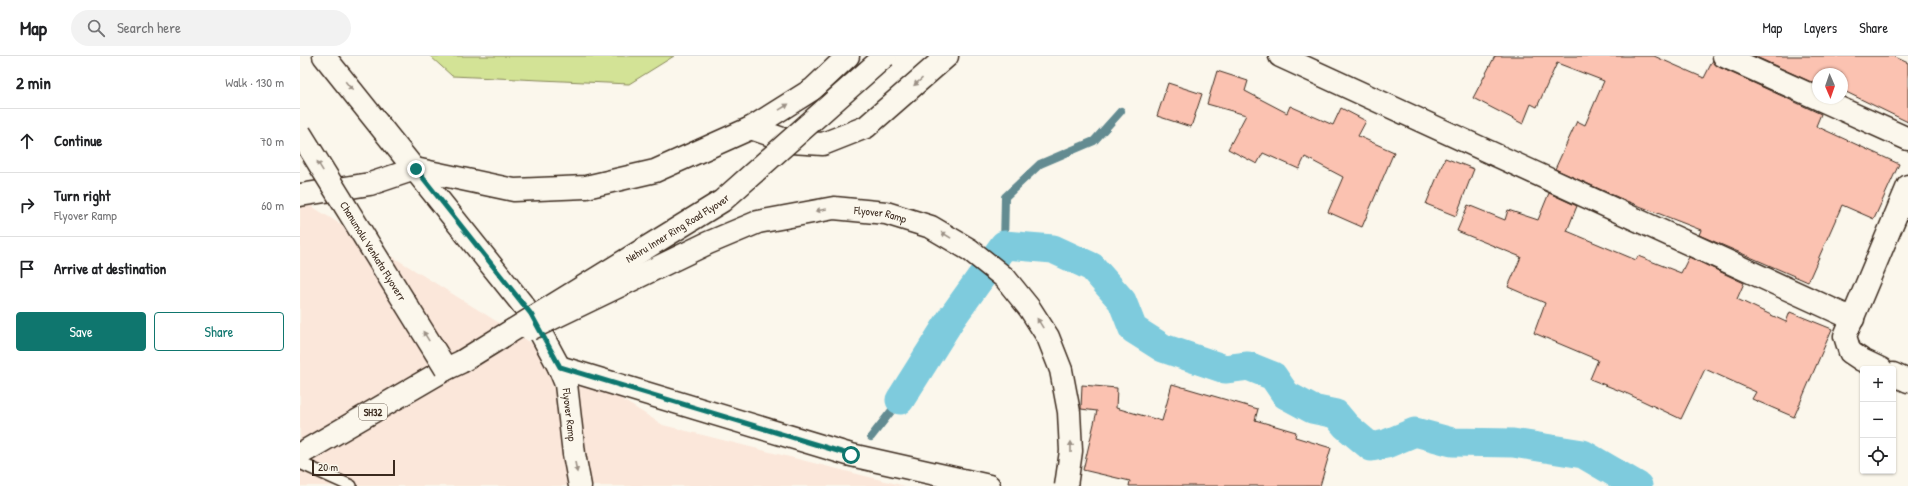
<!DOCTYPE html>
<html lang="en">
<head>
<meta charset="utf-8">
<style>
	:root { --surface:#fff; --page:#f2f2f2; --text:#202124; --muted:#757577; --line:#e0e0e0; --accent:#0f766e }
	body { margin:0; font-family:"Patrick Hand",sans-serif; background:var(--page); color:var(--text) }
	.controls { position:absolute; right:12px; bottom:12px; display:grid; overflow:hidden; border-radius:4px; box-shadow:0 1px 3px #0004 }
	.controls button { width:36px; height:36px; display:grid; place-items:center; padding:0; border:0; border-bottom:1px solid var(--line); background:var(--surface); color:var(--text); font:20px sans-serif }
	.compass { position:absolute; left:1512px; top:12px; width:36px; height:36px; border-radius:50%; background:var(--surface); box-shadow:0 1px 3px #0004; rotate:178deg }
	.scale { position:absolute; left:12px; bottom:10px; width:83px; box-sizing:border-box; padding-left:4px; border:2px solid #3b2a1e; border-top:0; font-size:11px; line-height:14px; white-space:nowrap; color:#3b2a1e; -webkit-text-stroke:3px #fbf7ec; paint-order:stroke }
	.stop { position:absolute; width:12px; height:12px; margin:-9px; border:3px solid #0f766e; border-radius:50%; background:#fff }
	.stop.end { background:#0f766e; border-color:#fff; box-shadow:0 1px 4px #0008 }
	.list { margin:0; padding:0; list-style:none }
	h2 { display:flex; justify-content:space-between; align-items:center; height:52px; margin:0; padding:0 16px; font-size:17px }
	h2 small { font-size:13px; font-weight:400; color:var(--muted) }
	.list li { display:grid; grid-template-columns:26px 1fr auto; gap:12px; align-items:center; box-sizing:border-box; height:64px; padding:0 16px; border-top:1px solid var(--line) }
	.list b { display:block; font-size:15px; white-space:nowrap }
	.list p { margin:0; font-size:13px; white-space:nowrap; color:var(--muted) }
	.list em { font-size:13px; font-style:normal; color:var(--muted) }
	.actions { display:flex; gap:8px; padding:12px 16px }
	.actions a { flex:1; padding:9px 0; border:1px solid var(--accent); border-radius:4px; text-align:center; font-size:14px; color:var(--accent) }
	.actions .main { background:var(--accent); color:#fff }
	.icon { flex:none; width:22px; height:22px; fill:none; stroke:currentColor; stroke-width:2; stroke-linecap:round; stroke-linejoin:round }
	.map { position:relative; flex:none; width:1608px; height:430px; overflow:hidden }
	header { display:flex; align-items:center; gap:24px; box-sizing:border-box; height:56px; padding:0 20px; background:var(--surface); border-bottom:1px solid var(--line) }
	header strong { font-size:19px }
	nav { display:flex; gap:22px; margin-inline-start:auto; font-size:14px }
	.search { width:280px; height:36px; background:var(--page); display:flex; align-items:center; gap:10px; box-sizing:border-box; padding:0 14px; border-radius:22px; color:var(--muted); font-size:15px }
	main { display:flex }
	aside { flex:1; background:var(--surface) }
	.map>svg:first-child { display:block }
	.built { fill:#fbe7da }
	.green { fill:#d3e396; stroke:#87865a }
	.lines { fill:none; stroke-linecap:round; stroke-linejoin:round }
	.stream { stroke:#638b91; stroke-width:8 }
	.canal { stroke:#7ecbdd; stroke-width:29 }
	.building { fill:#fbc2b1; stroke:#3b2a1e }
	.service-casing { stroke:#3b2a1e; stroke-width:14 }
	.minor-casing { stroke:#3b2a1e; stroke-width:25 }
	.tertiary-casing { stroke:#3b2a1e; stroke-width:25 }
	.primary-casing { stroke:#3b2a1e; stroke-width:25 }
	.service { stroke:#fbf7ec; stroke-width:11 }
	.minor { stroke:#fbf7ec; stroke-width:22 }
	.tertiary { stroke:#fbf7ec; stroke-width:22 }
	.primary { stroke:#fbf7ec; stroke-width:22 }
	.tertiary-bridge-casing { stroke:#3b2a1e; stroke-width:25; stroke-linecap:butt }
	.primary-bridge-casing { stroke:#3b2a1e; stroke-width:25; stroke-linecap:butt }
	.tertiary-bridge { stroke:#fbf7ec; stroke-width:22 }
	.primary-bridge { stroke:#fbf7ec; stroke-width:22 }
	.oneway { fill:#9b9085 }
	.route { stroke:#0f766e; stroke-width:5 }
	.labels { text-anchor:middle; stroke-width:3; stroke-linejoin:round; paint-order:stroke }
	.shield { fill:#fbf7ec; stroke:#75685c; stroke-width:1 }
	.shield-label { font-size:10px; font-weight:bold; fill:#3b2a1e }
	.street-label { font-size:11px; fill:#3b2a1e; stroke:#fbf7ec }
</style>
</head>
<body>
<header>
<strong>Map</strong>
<div class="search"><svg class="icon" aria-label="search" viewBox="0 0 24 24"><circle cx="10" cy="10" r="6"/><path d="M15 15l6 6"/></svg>Search here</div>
<nav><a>Map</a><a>Layers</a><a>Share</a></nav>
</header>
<main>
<aside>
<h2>2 min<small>Walk · 130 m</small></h2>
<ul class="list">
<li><svg class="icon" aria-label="ahead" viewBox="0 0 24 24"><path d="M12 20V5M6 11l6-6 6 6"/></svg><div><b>Continue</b></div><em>70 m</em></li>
<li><svg class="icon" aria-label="right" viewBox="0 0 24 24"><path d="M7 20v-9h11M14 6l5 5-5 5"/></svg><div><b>Turn right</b><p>Flyover Ramp</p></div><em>60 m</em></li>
<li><svg class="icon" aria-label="arrive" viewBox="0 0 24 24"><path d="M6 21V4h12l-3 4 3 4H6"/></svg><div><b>Arrive at destination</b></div></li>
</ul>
<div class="actions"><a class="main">Save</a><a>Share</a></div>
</aside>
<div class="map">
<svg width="1608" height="430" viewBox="0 0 1608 430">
	<rect width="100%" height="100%" fill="#fbf7ec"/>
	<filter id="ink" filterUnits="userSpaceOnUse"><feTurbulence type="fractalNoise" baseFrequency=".025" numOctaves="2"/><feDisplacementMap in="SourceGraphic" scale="8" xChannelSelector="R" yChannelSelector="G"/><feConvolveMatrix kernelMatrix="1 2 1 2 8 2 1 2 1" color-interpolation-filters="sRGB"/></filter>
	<g filter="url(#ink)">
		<path class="built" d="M0,143l363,226 242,61h-605z"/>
		<path class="green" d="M130,0h244l-45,28 -177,-8z"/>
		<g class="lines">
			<g class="stream">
				<path d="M704,189l1,-48 35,-33 54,-23 27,-30"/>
				<path d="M571,381l29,-37"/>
			</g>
			<path class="canal" d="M600,344l51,-81 53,-74 49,4 39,18 30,34 11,28 30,19 62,21 23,-3 25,10 13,19 26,14 24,5 10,12 25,21 15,-3 29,-12 37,10 61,1 70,11 55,32"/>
		</g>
		<g class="building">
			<path d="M1195,0h159l50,22 9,-18 6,7 102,47 -5,12 83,38 -25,55 -32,-14 -34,77 -109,-47 2,-5 -77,-30 -69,-31 22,-48 8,4 19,-44 -47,-18 -20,44 -6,-3 -8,20 -50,-26z"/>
			<path d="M1454,0h139l15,7v59l-66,-32v-16h-24v11z"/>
			<path d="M917,15l31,10 -3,10 42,22 3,-7 43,19 8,-17 25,13 -8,15 36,16 -32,75 -34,-15 15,-35 -38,-20 -6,12 -36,-16 -6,11 -29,-15 18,-34 -39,-11z"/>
			<path d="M868,27l34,11 -11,33 -34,-11z"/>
			<path d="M1145,102l29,11 -18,47 -30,-12z"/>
			<path d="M1249,137l28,13 -10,25 69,29 2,-4 43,17 8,-16 55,26 -7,16 49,23 4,-10 42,17 -38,88 -42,-18 4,-7 -51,-23 -24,50 -53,-25 -38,-15 8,-19 -64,-27 11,-30 -37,-16 13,-30 -64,-26 11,-26 37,15 3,-10 30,10z"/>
			<path d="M872,328l86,25 -3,11 41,12 -1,5 36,11 -11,38h-191l1,-5 -47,-11 14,-59 -16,-2 1,-24 35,3 -1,20 46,13z"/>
		</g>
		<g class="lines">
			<g class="service-casing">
				<path id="service" d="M0,407l51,23"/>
			</g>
			<g class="minor-casing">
				<g id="minor">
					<path d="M980,0l573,263"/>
					<path d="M1424,0l184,83"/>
					<path d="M0,139l70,-11 45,-15"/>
					<path d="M259,311l292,88 138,31"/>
					<path d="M1581,313l-19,-9 -12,-8 -5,-16 63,-150"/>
					<path d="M1593,318l15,7"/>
				</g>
			</g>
			<g class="tertiary-casing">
				<g id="tertiary">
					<path id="s1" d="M24,0l207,259 28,52 7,17 8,70 6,32"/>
				</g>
			</g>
			<g class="primary-casing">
				<g id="primary">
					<path d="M451,72l40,14 32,2 43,-17 81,-71"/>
					<path d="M115,113l99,21 72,-3 69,-16 96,-43 62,-39 35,-33"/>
					<path d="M0,398l146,-85"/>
				</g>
			</g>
			<use href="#service" class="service"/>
			<use href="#minor" class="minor"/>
			<use href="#tertiary" class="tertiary"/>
			<use href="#primary" class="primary"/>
			<g class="tertiary-bridge-casing">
				<g id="tertiary-bridge">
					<path id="s2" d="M0,77l146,236"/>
					<path id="s3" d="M230,273l178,-86 50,-21 76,-14 52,5 45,14 39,23 35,28 25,31 18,28 13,33 8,42 2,39 -5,35"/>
				</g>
			</g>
			<g class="primary-bridge-casing">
				<g id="primary-bridge">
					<path id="s4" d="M146,313l15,-7 261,-161 163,-145"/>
				</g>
			</g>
			<use href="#tertiary-bridge" class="tertiary-bridge"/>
			<use href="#primary-bridge" class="primary-bridge"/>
		</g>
		<defs><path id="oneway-solid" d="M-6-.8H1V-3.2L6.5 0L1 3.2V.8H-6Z"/></defs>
		<g class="oneway">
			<use href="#oneway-solid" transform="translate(618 26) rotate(139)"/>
			<use href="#oneway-solid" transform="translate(49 30) rotate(51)"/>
			<use href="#oneway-solid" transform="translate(484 51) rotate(-32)"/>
			<use href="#oneway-solid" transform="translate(20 110) rotate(-122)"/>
			<use href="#oneway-solid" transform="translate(521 154) rotate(170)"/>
			<use href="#oneway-solid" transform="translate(646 179) rotate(-149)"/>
			<use href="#oneway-solid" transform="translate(740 267) rotate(-122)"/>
			<use href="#oneway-solid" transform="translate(126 280) rotate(-122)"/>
			<use href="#oneway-solid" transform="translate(771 391) rotate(-90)"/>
			<use href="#oneway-solid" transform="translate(276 411) rotate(79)"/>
		</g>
	</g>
	<g class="lines" filter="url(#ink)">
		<path class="route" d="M116,113l115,145 29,53 291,88"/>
	</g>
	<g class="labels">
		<rect class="shield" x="59" y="348" width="28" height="16" rx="3"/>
		<g class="shield-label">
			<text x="73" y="360">SH32</text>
		</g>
		<g class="street-label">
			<text dy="4" stroke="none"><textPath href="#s3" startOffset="376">Flyover Ramp</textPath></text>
			<text dy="4" stroke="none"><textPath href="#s4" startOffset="271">Nehru Inner Ring Road Flyover</textPath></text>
			<text dy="4" stroke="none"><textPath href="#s2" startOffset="139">Chanumolu Venkata Flyoverr</textPath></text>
			<text dy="4" stroke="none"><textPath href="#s1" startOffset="440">Flyover Ramp</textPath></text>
		</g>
	</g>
</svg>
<div class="controls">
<button>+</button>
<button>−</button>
<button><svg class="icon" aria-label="locate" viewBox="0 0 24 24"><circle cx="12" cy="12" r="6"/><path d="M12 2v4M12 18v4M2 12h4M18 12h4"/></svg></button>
</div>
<svg class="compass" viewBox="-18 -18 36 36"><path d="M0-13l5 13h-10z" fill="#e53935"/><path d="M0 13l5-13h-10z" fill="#757577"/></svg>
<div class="scale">20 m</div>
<div class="stop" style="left:551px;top:399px"></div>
<div class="stop end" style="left:116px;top:113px"></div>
</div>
</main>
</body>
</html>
